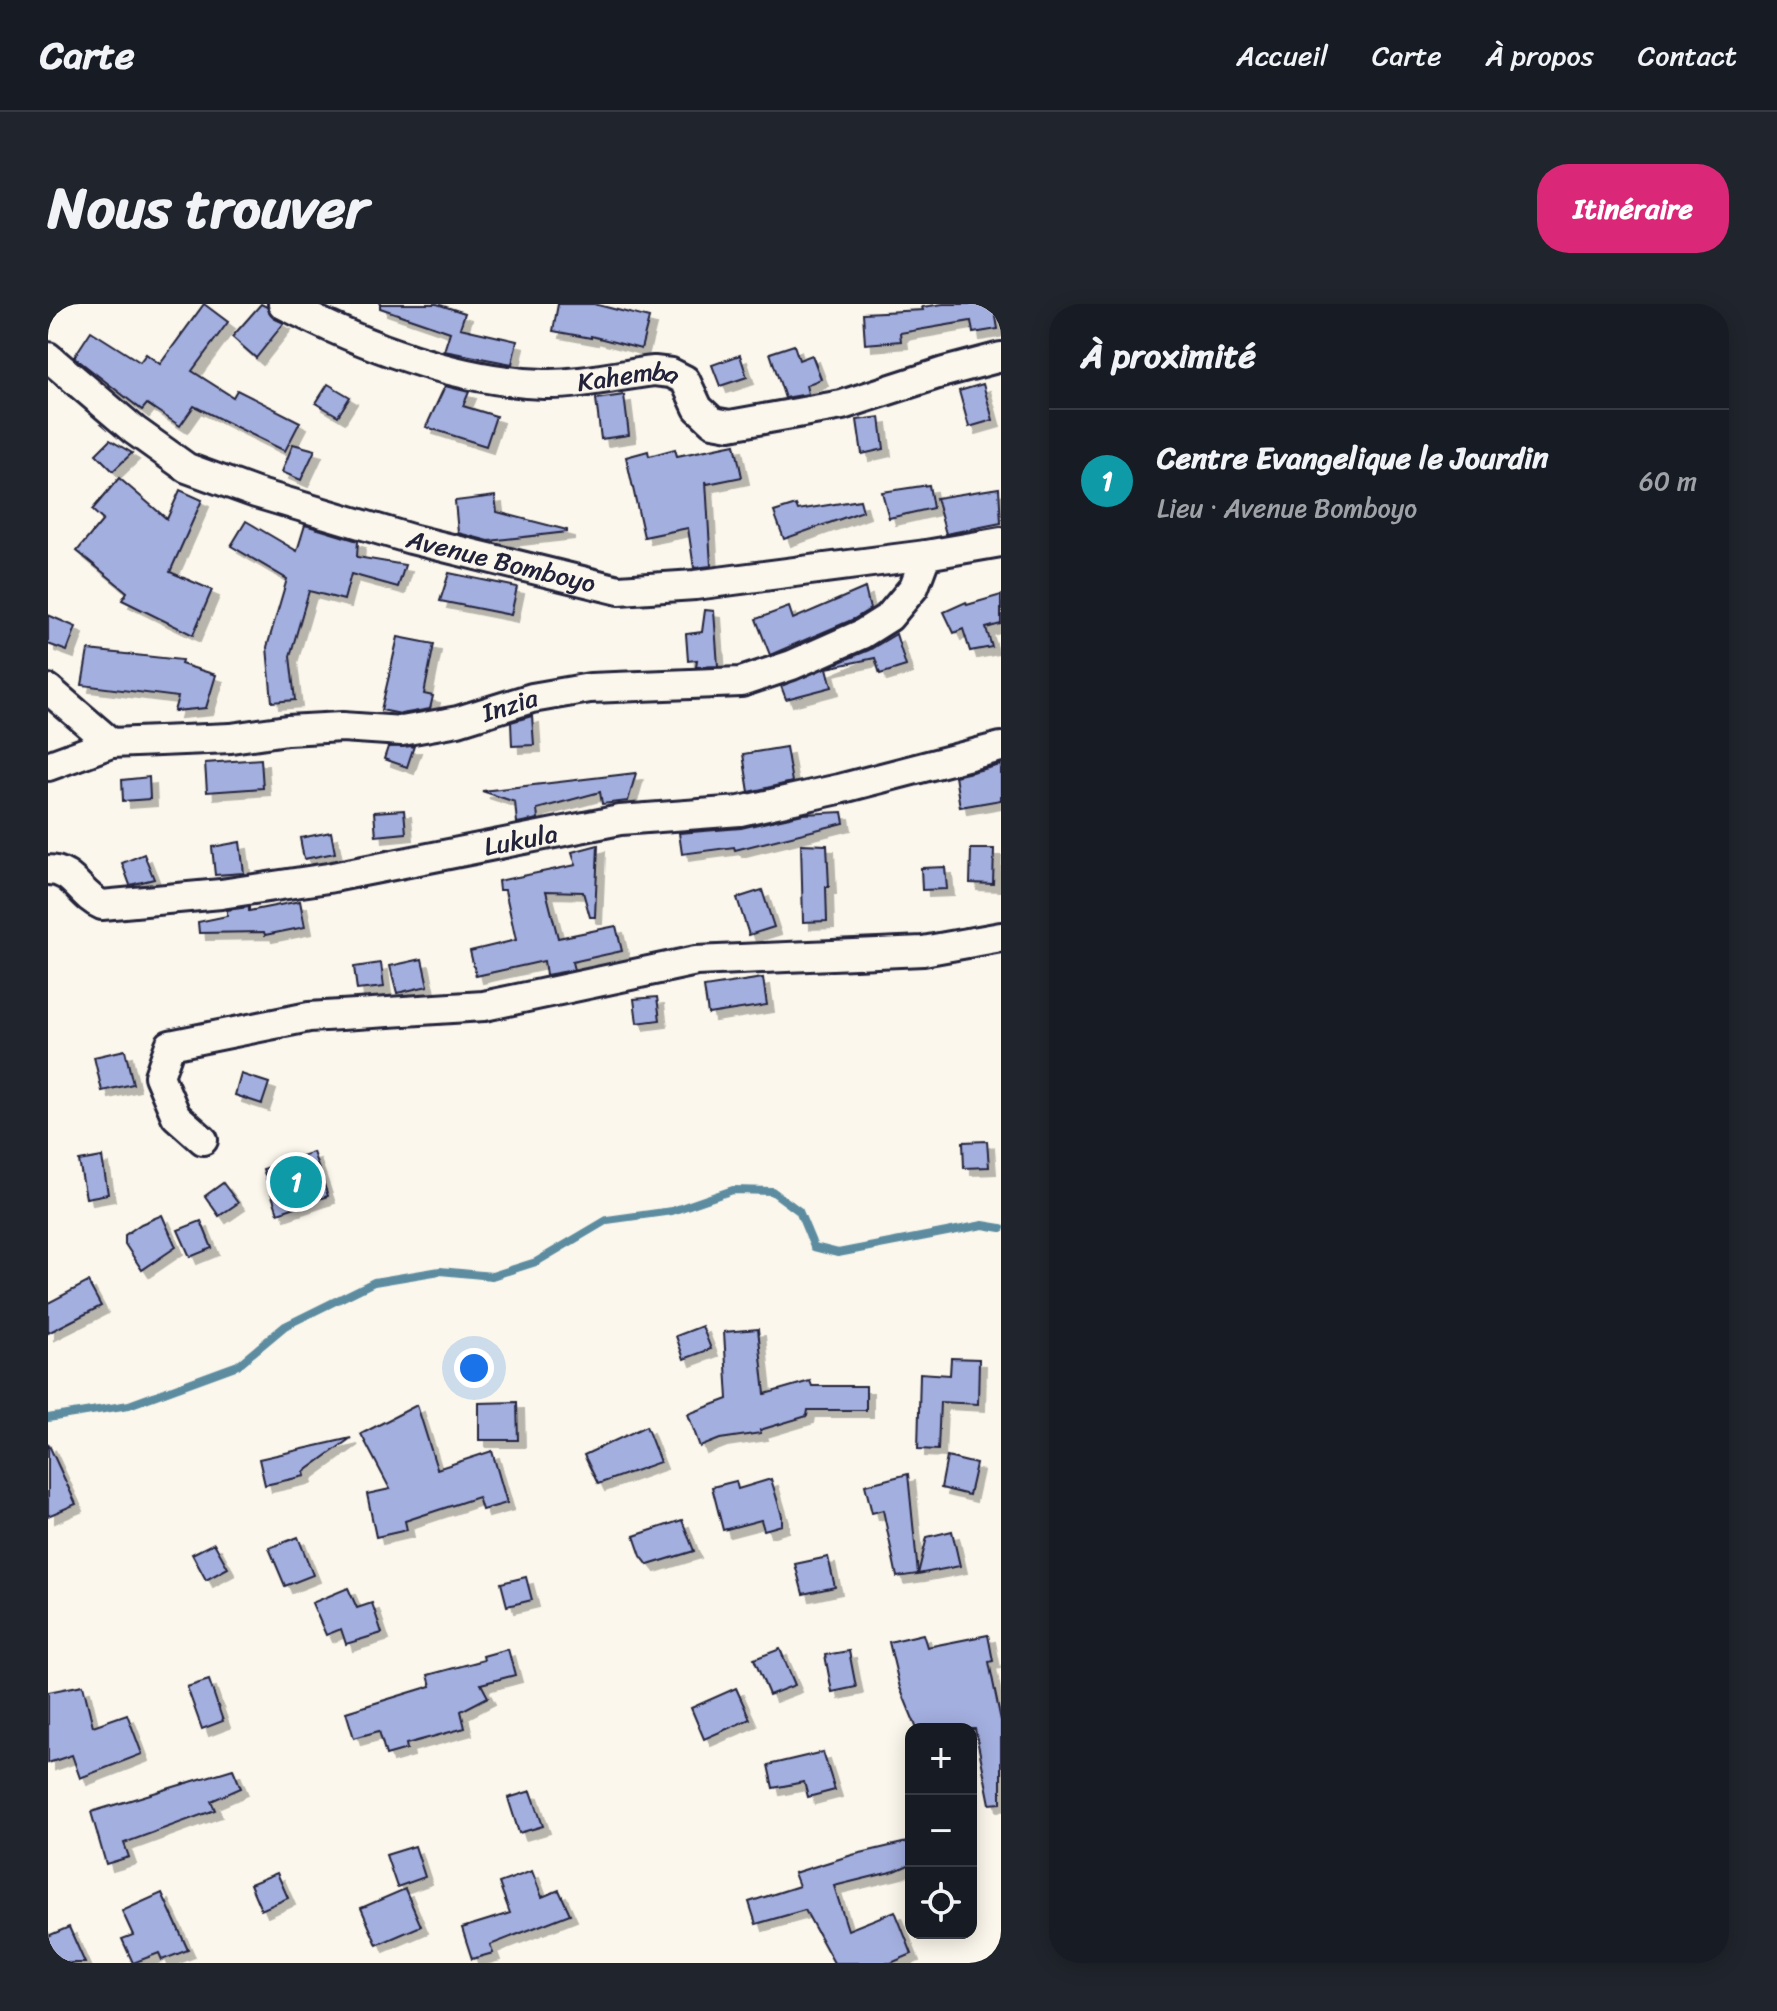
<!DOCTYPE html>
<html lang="fr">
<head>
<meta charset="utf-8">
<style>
	:root { --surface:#171b24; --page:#20242c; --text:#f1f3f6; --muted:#9ea1a6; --line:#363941; --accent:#db2777 }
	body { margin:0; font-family:Sriracha,sans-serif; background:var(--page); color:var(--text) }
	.controls { position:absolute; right:24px; bottom:24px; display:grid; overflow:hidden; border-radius:16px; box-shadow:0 4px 20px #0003 }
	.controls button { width:72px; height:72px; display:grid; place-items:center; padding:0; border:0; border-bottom:2px solid var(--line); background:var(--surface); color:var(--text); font:40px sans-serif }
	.you { position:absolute; left:426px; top:1064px; width:28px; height:28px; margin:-20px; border:6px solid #fff; border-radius:50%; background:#1a73e8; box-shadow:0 0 0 12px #1a73e833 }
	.badge { display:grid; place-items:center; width:52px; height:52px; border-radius:50%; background:var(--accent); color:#fff; font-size:26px; font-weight:700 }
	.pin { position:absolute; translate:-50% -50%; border:4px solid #fff; box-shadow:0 2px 8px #0006 }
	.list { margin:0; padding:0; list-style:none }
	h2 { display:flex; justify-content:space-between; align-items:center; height:104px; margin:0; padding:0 32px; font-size:34px }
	h2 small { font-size:26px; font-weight:400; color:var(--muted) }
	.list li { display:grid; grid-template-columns:52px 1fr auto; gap:24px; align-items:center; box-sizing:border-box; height:144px; padding:0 32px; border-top:2px solid var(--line) }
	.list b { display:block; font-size:30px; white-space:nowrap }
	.list p { margin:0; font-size:26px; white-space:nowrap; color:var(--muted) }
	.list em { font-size:26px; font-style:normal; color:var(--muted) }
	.icon { flex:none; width:44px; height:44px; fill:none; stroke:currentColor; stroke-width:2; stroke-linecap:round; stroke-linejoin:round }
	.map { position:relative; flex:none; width:953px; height:1659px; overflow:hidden; border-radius:32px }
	header { display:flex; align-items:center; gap:48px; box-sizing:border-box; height:112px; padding:0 40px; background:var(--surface); border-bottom:2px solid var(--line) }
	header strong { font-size:38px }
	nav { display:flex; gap:44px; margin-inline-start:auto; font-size:28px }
	.intro { display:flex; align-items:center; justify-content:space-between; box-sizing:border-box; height:192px; padding:0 48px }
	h1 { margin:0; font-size:56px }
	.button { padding:20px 36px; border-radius:32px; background:var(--accent); color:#fff; font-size:28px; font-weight:700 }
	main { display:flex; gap:48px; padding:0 48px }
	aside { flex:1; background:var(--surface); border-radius:32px; box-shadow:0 4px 20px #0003 }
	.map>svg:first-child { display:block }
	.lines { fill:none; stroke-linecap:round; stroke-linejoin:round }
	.stream { stroke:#5d8ca0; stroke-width:8 }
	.building { fill:#a3afdf; stroke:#22223b; stroke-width:2; filter:url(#shadow) }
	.minor-casing { stroke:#22223b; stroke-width:34 }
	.minor { stroke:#fbf7ec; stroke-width:28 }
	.labels { text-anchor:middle; stroke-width:6; stroke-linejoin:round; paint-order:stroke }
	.street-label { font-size:26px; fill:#22223b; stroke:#fbf7ec }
</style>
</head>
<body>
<header>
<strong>Carte</strong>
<nav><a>Accueil</a><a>Carte</a><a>À propos</a><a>Contact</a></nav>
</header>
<div class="intro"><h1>Nous trouver</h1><a class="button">Itinéraire</a></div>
<main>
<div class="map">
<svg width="953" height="1659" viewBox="0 0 953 1659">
	<defs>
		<filter id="shadow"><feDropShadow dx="7" dy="7" stdDeviation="0" flood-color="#0004"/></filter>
	</defs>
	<rect width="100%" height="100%" fill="#fbf7ec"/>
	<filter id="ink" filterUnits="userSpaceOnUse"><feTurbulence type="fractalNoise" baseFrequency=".0125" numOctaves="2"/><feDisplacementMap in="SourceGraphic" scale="16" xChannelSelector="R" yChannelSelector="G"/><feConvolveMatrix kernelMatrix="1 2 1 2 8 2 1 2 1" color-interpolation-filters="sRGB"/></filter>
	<g filter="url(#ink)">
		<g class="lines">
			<path class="stream" d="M0,1114l81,-13 109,-40 47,-39 89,-44 66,-11 52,5 44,-14 71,-42 65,-9 61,-21 39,1 27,20 15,36 24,6 145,-28 18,3"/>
		</g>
		<g class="building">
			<path d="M156,0l24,18 -36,49 41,26 4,-7 63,32 -15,29 -91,-45 -14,20 -33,-22 -5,6 -68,-53 17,-26 49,31 6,-8 14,10z"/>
			<path d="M213,0l6,3 8,12 9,4 -28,35 -24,-21z"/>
			<path d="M332,0h57l28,9 -5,15 57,13 -5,23 -68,-13 6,-19 -70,-24z"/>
			<path d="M510,0h36l55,14 -8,31 -50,-13v2l-38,-7z"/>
			<path d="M895,0h58v13h-5l2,12 -25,4 -2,-12 -71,12 1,8 -36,3 -2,-31 60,-3 -1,-3z"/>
			<path d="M746,41l5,15 13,-5 9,24 -15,6 2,9 -23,4 -15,-45z"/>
			<path d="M692,51l7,22 -27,9 -8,-21z"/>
			<path d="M280,80l22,13 -12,19 -22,-13z"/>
			<path d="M935,80l10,36 -24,7 -10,-36z"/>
			<path d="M397,82l24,6 -6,14 33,10 -10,30 -60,-19z"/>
			<path d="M576,91l5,40 -28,4 -5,-40z"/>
			<path d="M832,113l4,32 -22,5 -5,-34z"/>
			<path d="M62,136l22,13 -19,18 -17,-17z"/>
			<path d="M245,140l22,6 -14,30 -19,-8z"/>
			<path d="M687,140l7,33 -35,7 -1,-3 5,85 -17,2 -6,-40 -44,9 -18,-80 22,-6 1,5 26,-7 2,7z"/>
			<path d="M71,174l48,41 13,-29 22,10 -32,72 42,18 -19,45 -71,-35 5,-8 -50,-41 26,-31 -11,-10z"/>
			<path d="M881,181l4,23 -44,10 -7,-26z"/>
			<path d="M951,184l2,35 -55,11 -10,-36z"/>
			<path d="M447,192l2,16 70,18v2l-78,9 -31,-8 -3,-32z"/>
			<path d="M812,196l3,11 -79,28 -10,-27 22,-7 2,5z"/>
			<path d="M198,217l51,30 8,-26 53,16 -1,16 48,8 -7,22 -47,-13 -7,26 -35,-9 -19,65 5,44 -23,2 -5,-55 20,-68 -56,-33z"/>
			<path d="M401,269l68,14 -6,28 -71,-14z"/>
			<path d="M817,284l5,21 -16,10 -84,36 -14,-36 33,-12 4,12z"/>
			<path d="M953,291v29l-15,4 6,19 -22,4 -7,-22 -9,4 -10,-21 22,-10 1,3z"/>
			<path d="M657,306l9,1 4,55 -22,1 1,-7 -9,1 -2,-27 16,-2z"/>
			<path d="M0,311l28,12 -9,24 -19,-7z"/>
			<path d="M848,330l10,32 -26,8 -5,-16 -48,10 5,19 -46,12 -5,-13 88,-36z"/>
			<path d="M350,333l36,7 -10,50 9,2 -3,13 -29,5 -20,-4z"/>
			<path d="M40,346l94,10 -1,4 35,11 -10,33 -32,3 4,-14 -96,-12z"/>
			<path d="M484,412l2,29 -22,1 -1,-24z"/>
			<path d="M366,442l-7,21 -23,-8 4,-12z"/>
			<path d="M738,443l6,35 -43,10 -6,-38z"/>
			<path d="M213,455l2,29 -56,4 -2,-29z"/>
			<path d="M953,461v35l-41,7 -5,-31z"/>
			<path d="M588,469l-8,28 -26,3 -2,-12 -63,17 1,10 -21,4 -2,-21 -33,-11z"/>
			<path d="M101,473l1,22 -27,2 -1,-21z"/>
			<path d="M356,506l2,23 -30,3 -2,-24z"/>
			<path d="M794,508l2,11 -109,27 -1,-3 -52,7 -3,-21 62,-5 62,-14z"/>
			<path d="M283,528l4,21 -31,6 -4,-21z"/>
			<path d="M192,538l4,31 -29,2 -3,-28z"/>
			<path d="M753,540l26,1 2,42h-3l1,34 -24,1z"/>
			<path d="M550,541l-3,72h-5l-7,-25 -37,-1 12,47 58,-12 6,25 -50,11 2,8 -28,5 -2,-14 -68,15 -6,-25 46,-11 -11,-50h-6l-1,-9 78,-16 -4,-13z"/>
			<path d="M923,545h23l-1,35 -23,-1z"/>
			<path d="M96,550l10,25 -24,6 -8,-22z"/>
			<path d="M897,563l2,22 -25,1 -1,-22z"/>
			<path d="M714,586l12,37 -25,8 -12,-37z"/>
			<path d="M252,597l5,26 -40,8 -1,-3 -65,1 -1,-11 29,-6v-6l22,-3v4z"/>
			<path d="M374,655l6,27 -31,7 -7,-27z"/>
			<path d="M333,659l3,24 -27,3 -3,-23z"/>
			<path d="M715,674l4,27 -59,9 -4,-27z"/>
			<path d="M609,693l3,23 -23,3 -3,-24z"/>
			<path d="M77,746l8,34 -31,7 -8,-34z"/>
			<path d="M193,770l28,9 -7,21 -27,-9z"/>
			<path d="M939,837l2,26 -25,1 -1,-26z"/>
			<path d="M265,848l15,44 -50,17 -15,-44z"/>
			<path d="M54,853l6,37 -22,4 -7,-37z"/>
			<path d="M175,879l15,20 -19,13 -14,-20z"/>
			<path d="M114,911l14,32 -34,23 -17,-26v-9l16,-11z"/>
			<path d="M153,917l11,27 -22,9 -12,-27z"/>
			<path d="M40,978l13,24 -53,27v-30z"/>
			<path d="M654,1022l9,23 -27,10 -8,-23z"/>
			<path d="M710,1025l7,65 45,-13 2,5h54v24h-58l-1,6 -47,14 1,3 -41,6 -20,8 -12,-33 40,-15 -4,-67z"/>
			<path d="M903,1054l28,1 -1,45 -38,-2 -2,48 -20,-1 2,-76 30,2z"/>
			<path d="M469,1098l1,38h-39v-37z"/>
			<path d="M369,1101l20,64 55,-18 15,52 -25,7 -4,-13 -73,24 2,9 -31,7 -9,-43 23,-5 -29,-55z"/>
			<path d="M598,1122l14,36 -62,22 -14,-29z"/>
			<path d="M303,1134l-47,34 1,4 -40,9 -6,-26z"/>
			<path d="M0,1139l28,61 -28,12z"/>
			<path d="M899,1153l29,7 -7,31 -28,-7z"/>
			<path d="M860,1170l10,100 -21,3 -14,-67 -11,3 -7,-28z"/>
			<path d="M723,1175l11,37v9l-18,5 -3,-10 -38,10 -11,-43 24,-6 2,8z"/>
			<path d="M634,1216l12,31 -46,14 -7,-9 -7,-20z"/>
			<path d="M904,1227l8,35 -42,8 9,-37z"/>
			<path d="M250,1233l15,38 -28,11 -16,-38z"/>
			<path d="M166,1239l14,25 -22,12 -14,-26z"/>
			<path d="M780,1253l7,30 -32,7 -8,-30z"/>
			<path d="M478,1273l6,23 -25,6 -6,-23z"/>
			<path d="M300,1284l9,20 15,-5 10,30 -36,11 -5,-15 -15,6 -14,-32z"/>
			<path d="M875,1330l4,13 61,-12 5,26 -4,1 12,59v82l-11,1 -15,-75h-58l-17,-41 -11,-46z"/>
			<path d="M460,1345l7,26 -34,9 7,13 -27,14 4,17 -59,16 1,5 -21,6 -7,-24 -25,7 -8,-26 85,-26 -3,-11 56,-15 -1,-4z"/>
			<path d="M732,1345l15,36 -26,10 -15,-36z"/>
			<path d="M801,1347l7,36 -24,5 -7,-37z"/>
			<path d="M161,1376l14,41 -21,8 -15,-42z"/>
			<path d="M35,1381l10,41 34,-12 15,40 -62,24 -8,-23 -24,8v-71z"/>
			<path d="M688,1384l14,31 -46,20 -13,-31z"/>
			<path d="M775,1448l12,38 -27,7 -4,-15 -31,6 -5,-23z"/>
			<path d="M185,1465l8,19 -30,13 4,9 -91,33 5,14 -23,7 -15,-52z"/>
			<path d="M483,1487l12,35 -24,7 -11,-35z"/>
			<path d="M863,1537v23l-16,7 -61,15 14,44 47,-19 17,43 -21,9h-57l-29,-53 -49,14 -7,-22 50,-16 -5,-13 58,-18z"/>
			<path d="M367,1542l10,31 -28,10 -11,-32z"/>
			<path d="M484,1567l10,26 17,-7 11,24 -80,31 3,8 -21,6 -10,-31 48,-15 -11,-30z"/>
			<path d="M229,1569l11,25 -27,12 -11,-26z"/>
			<path d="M357,1585l16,37 -44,19 -16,-37z"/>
			<path d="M114,1589l26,57 -26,10 -3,-7 -26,10 -11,-24 11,-4 -11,-24z"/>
			<path d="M21,1623l16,36h-37v-27z"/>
		</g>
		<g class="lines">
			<g class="minor-casing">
				<g id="minor">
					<path id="s1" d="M235,0c79,41 172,77 261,80 36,1 75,-9 110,-13l17,2 14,7 13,28 15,14 17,3 112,-20 102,-33 57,-15"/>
					<path id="s2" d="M0,53l86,73 53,38 69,25 155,46 208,51 76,-5 231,-30 75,-13"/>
					<path d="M0,385l63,54"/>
					<path id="s3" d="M0,462l63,-23 120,-5 56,-8 55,-3 60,4 56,-10 74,-23 58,-10 151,-6 51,-17 70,-31 27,-17 25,-30 12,-32"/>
					<path id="s4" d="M0,566c26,0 32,26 54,35l119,-11 107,-16 292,-58 120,-9 99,-22 162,-42"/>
					<path d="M155,836l-27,-24 -17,-40 11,-31 139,-28 175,-11 212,-45 227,-10 78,-14"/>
				</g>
			</g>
			<use href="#minor" class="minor"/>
		</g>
	</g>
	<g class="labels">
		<g class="street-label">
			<text dy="9" stroke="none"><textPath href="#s1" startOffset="360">Kahemba</textPath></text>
			<text dy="9" stroke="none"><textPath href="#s2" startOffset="506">Avenue Bomboyo</textPath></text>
			<text dy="9" stroke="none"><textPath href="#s3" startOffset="470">Inzia</textPath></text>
			<text dy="9" stroke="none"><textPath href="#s4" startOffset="490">Lukula</textPath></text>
		</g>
	</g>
</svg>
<div class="controls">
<button>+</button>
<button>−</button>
<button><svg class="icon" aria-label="locate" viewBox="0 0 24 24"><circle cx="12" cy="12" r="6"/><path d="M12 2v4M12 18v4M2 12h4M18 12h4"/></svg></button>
</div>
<div class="you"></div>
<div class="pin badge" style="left:248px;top:878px;background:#0f9aa8">1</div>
</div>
<aside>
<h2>À proximité<small></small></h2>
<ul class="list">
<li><span class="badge" style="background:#0f9aa8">1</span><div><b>Centre Evangelique le Jourdin</b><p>Lieu · Avenue Bomboyo</p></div><em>60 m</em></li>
</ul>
</aside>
</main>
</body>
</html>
